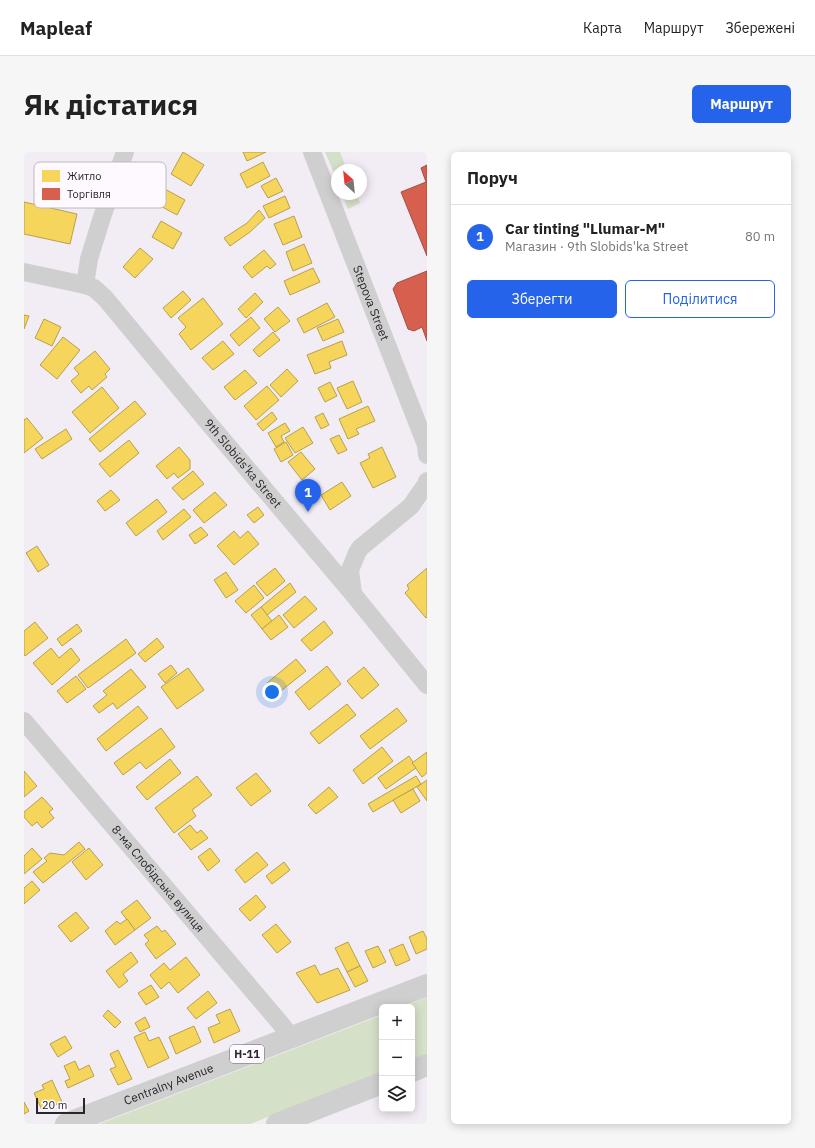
<!DOCTYPE html>
<html lang="uk">
<head>
<meta charset="utf-8">
<style>
	:root { --surface:#fff; --page:#f6f6f6; --text:#222; --muted:#767676; --line:#e0e0e0; --accent:#2563eb }
	body { margin:0; font-family:"IBM Plex Sans",sans-serif; background:var(--page); color:var(--text) }
	.controls { position:absolute; right:12px; bottom:12px; display:grid; overflow:hidden; border-radius:6px; box-shadow:0 2px 10px #0003 }
	.controls button { width:36px; height:36px; display:grid; place-items:center; padding:0; border:0; border-bottom:1px solid var(--line); background:var(--surface); color:var(--text); font:20px sans-serif }
	.compass { position:absolute; left:307px; top:12px; width:36px; height:36px; border-radius:50%; background:var(--surface); box-shadow:0 2px 10px #0003; rotate:333deg }
	.scale { position:absolute; left:12px; bottom:10px; width:49px; box-sizing:border-box; padding-left:4px; border:2px solid #29262b; border-top:0; font-size:11px; line-height:14px; white-space:nowrap; color:#29262b; -webkit-text-stroke:3px #fdf9ff; paint-order:stroke }
	.you { position:absolute; left:248px; top:540px; width:14px; height:14px; margin:-10px; border:3px solid #fff; border-radius:50%; background:#1a73e8; box-shadow:0 0 0 6px #1a73e833 }
	.badge { display:grid; place-items:center; width:26px; height:26px; border-radius:50%; background:var(--accent); color:#fff; font-size:13px; font-weight:700 }
	.pin { position:absolute; translate:-50% -33px; filter:drop-shadow(0 1px 2px #0008) }
	.pin::after { content:''; position:absolute; top:21px; width:14px; height:12px; background:inherit; clip-path:polygon(0 0,100% 0,50% 100%) }
	.list { margin:0; padding:0; list-style:none }
	h2 { display:flex; justify-content:space-between; align-items:center; height:52px; margin:0; padding:0 16px; font-size:17px }
	h2 small { font-size:13px; font-weight:400; color:var(--muted) }
	.list li { display:grid; grid-template-columns:26px 1fr auto; gap:12px; align-items:center; box-sizing:border-box; height:64px; padding:0 16px; border-top:1px solid var(--line) }
	.list b { display:block; font-size:15px; white-space:nowrap }
	.list p { margin:0; font-size:13px; white-space:nowrap; color:var(--muted) }
	.list em { font-size:13px; font-style:normal; color:var(--muted) }
	.actions { display:flex; gap:8px; padding:12px 16px }
	.actions a { flex:1; padding:9px 0; border:1px solid var(--accent); border-radius:6px; text-align:center; font-size:14px; color:var(--accent) }
	.actions .main { background:var(--accent); color:#fff }
	.icon { flex:none; width:22px; height:22px; fill:none; stroke:currentColor; stroke-width:2; stroke-linecap:round; stroke-linejoin:round }
	.map { position:relative; flex:none; width:403px; height:972px; overflow:hidden; border-radius:6px }
	header { display:flex; align-items:center; gap:24px; box-sizing:border-box; height:56px; padding:0 20px; background:var(--surface); border-bottom:1px solid var(--line) }
	header strong { font-size:19px }
	nav { display:flex; gap:22px; margin-inline-start:auto; font-size:14px }
	.intro { display:flex; align-items:center; justify-content:space-between; box-sizing:border-box; height:96px; padding:0 24px }
	h1 { margin:0; font-size:28px }
	.button { padding:10px 18px; border-radius:6px; background:var(--accent); color:#fff; font-size:14px; font-weight:700 }
	main { display:flex; gap:24px; padding:0 24px }
	aside { flex:1; background:var(--surface); border-radius:6px; box-shadow:0 2px 10px #0003 }
	.map>svg:first-child { display:block }
	.green { fill:#d5e0c8 }
	.homes { fill:#f6d55c; stroke:#b8a04d }
	.shops { fill:#d6604d; stroke:#a24f43 }
	.lines { fill:none; stroke-linecap:round; stroke-linejoin:round }
	.minor { stroke:#d0cfd0; stroke-width:18 }
	.major { stroke:#d0cfd0; stroke-width:22 }
	.labels { text-anchor:middle; stroke-width:4; stroke-linejoin:round; paint-order:stroke }
	.shield { fill:#fdf9ff; stroke:#69656b; stroke-width:1 }
	.shield-label { font-size:11px; font-weight:bold; fill:#29262b }
	.street-label { font-size:12px; fill:#29262b; stroke:#fdf9ff }
	.key { fill:#fdf9ff; stroke:#bdbabf; stroke-width:1 }
	.key-label { font-size:11px; fill:#29262b }
</style>
</head>
<body>
<header>
<strong>Mapleaf</strong>
<nav><a>Карта</a><a>Маршрут</a><a>Збережені</a></nav>
</header>
<div class="intro"><h1>Як дістатися</h1><a class="button">Маршрут</a></div>
<main>
<div class="map">
<svg width="403" height="972" viewBox="0 0 403 972">
	<rect width="100%" height="100%" fill="#f2ecf4"/>
	<g class="green">
		<path d="M301,0h15l7,18h-10v4l-2,1z"/>
		<path d="M318,42h15l3,9 -12,6z"/>
		<path d="M403,845v57l-15,6v-53h-10z"/>
		<path d="M358,863v57l-132,52h-151z"/>
	</g>
	<g class="homes">
		<path d="M159,0l21,13 -13,21 -20,-12z"/>
		<path d="M219,0h23l-19,9z"/>
		<path d="M239,10l7,14 -23,12 -7,-14z"/>
		<path d="M252,26l7,13 -15,7 -7,-12z"/>
		<path d="M139,36l22,12 -8,15 -22,-12z"/>
		<path d="M261,44l5,12 -21,10 -6,-12z"/>
		<path d="M0,50l53,12 -7,30 -46,-10z"/>
		<path d="M235,58l6,8 -15,14 -20,14 -6,-8 23,-15z"/>
		<path d="M270,64l8,21 -19,8 -9,-21z"/>
		<path d="M137,69l21,12 -9,16 -21,-12z"/>
		<path d="M280,92l8,19 -19,8 -7,-19z"/>
		<path d="M116,96l13,11 -18,19 -12,-11z"/>
		<path d="M240,98l12,14 -6,5 -3,-3 -15,12 -9,-11z"/>
		<path d="M289,116l7,14 -30,13 -6,-14z"/>
		<path d="M159,139l8,9 -20,18 -8,-10z"/>
		<path d="M231,141l8,9 -17,16 -8,-9z"/>
		<path d="M179,146l20,26 -32,26 -12,-16 7,-7 -8,-9z"/>
		<path d="M303,151l8,14 -31,16 -7,-14z"/>
		<path d="M254,155l12,14 -15,11 -11,-13z"/>
		<path d="M0,163l5,1 -5,13z"/>
		<path d="M227,165l9,11 -21,18 -9,-11z"/>
		<path d="M20,167l17,8 -9,19 -17,-8z"/>
		<path d="M314,167l6,13 -21,9 -6,-13z"/>
		<path d="M249,180l7,8 -21,17 -6,-7z"/>
		<path d="M39,185l17,13 -23,29 -17,-14z"/>
		<path d="M199,189l11,13 -21,16 -11,-12z"/>
		<path d="M318,189l5,14 -18,7 2,6 -16,6 -8,-19z"/>
		<path d="M71,199l15,18 -5,5 2,3 -15,13 -3,-4 -8,7 -10,-12 8,-7 -5,-6z"/>
		<path d="M263,217l11,12 -17,16 -11,-12z"/>
		<path d="M221,218l12,13 -22,17 -11,-13z"/>
		<path d="M329,229l9,21 -15,7 -10,-21z"/>
		<path d="M306,230l7,14 -12,6 -7,-14z"/>
		<path d="M243,234l12,14 -23,20 -12,-14z"/>
		<path d="M78,235l17,21 -29,25 -18,-21z"/>
		<path d="M111,249l11,13 -46,38 -11,-13z"/>
		<path d="M344,254l7,15 -19,8 3,5 -11,5 -9,-20z"/>
		<path d="M248,260l5,7 -14,12 -6,-7z"/>
		<path d="M299,261l6,12 -8,4 -6,-12z"/>
		<path d="M3,266l16,20 -19,15v-33z"/>
		<path d="M261,271l5,8 -9,5 3,6 -8,5 -8,-14z"/>
		<path d="M279,275l10,16 -18,10 -10,-15z"/>
		<path d="M42,277l6,10 -30,20 -7,-10z"/>
		<path d="M315,283l8,15 -9,4 -8,-15z"/>
		<path d="M105,288l10,13 -29,24 -11,-13z"/>
		<path d="M262,290l7,13 -12,7 -7,-13z"/>
		<path d="M155,295l11,13v9l-12,9 -4,-5 -7,6 -11,-13z"/>
		<path d="M358,295l14,30 -23,11 -13,-25 10,-5 -2,-4z"/>
		<path d="M277,300l14,17 -13,11 -14,-18z"/>
		<path d="M169,319l11,13 -21,16 -11,-12z"/>
		<path d="M318,330l9,14 -21,14 -9,-15z"/>
		<path d="M87,338l9,10 -15,11 -8,-10z"/>
		<path d="M191,340l12,13 -23,18 -11,-13z"/>
		<path d="M133,347l10,13 -31,24 -10,-13z"/>
		<path d="M234,355l6,8 -10,8 -7,-8z"/>
		<path d="M160,357l7,8 -28,23 -6,-9z"/>
		<path d="M177,375l7,8 -13,9 -6,-9z"/>
		<path d="M210,379l6,7 8,-7 11,13 -25,21 -17,-19z"/>
		<path d="M13,394l12,19 -11,7 -12,-19z"/>
		<path d="M251,416l10,13 -18,15 -11,-13z"/>
		<path d="M403,416v49l-1,1 -21,-25 4,-4 -2,-4z"/>
		<path d="M202,420l12,18 -12,8 -12,-18z"/>
		<path d="M266,431l6,9 -29,23 -6,-8z"/>
		<path d="M230,433l10,13 -18,15 -11,-12z"/>
		<path d="M281,444l12,13 -23,19 -11,-13z"/>
		<path d="M237,455l11,14 -10,8 -11,-14z"/>
		<path d="M255,463l9,12 -17,13 -9,-11z"/>
		<path d="M300,469l9,12 -22,18 -10,-11z"/>
		<path d="M11,470l13,16 -23,18 -1,-2v-23z"/>
		<path d="M53,472l5,7 -20,15 -5,-7z"/>
		<path d="M133,486l7,9 -19,15 -7,-8z"/>
		<path d="M102,487l10,14 -48,35 -10,-13z"/>
		<path d="M27,496l8,10 12,-10 9,12 -28,25 -19,-22z"/>
		<path d="M272,507l10,12 -29,23 -10,-11z"/>
		<path d="M147,513l6,8 -12,10 -7,-9z"/>
		<path d="M303,514l14,18 -32,26 -14,-18z"/>
		<path d="M340,515l15,18 -17,14 -15,-18z"/>
		<path d="M164,516l16,22 -27,19 -16,-22z"/>
		<path d="M107,517l15,18 -29,22 -4,-6 -14,10 -6,-7 14,-11 -4,-4z"/>
		<path d="M52,524l10,13 -19,14 -10,-12z"/>
		<path d="M323,552l9,11 -37,29 -9,-11z"/>
		<path d="M114,554l10,12 -42,33 -9,-12z"/>
		<path d="M373,556l10,13 -37,28 -10,-13z"/>
		<path d="M137,576l14,19 -29,22 -6,-7 -17,13 -9,-12z"/>
		<path d="M358,595l11,14 -30,23 -10,-14z"/>
		<path d="M403,600v21l-5,4 -10,-14z"/>
		<path d="M385,604l4,6 -1,1 4,5 -30,21 -8,-11z"/>
		<path d="M146,607l11,14 -34,27 -11,-13z"/>
		<path d="M0,619l13,15 -13,11z"/>
		<path d="M232,621l15,18 -20,15 -15,-18z"/>
		<path d="M173,624l15,19 -20,15 4,6 -22,17 -19,-25z"/>
		<path d="M392,624l5,8 -48,28 -5,-8z"/>
		<path d="M403,628v21l-10,-14z"/>
		<path d="M305,635l9,10 -22,17 -8,-9z"/>
		<path d="M389,637l7,12 -19,12 -8,-13z"/>
		<path d="M18,645l11,12 -4,3 5,6 -12,10 -5,-6 -5,4 -8,-9v-5z"/>
		<path d="M166,673l7,8 4,-3 7,8 -17,12 -13,-16z"/>
		<path d="M55,690l6,7 -42,34 -10,-11 14,-11 -3,-3 6,-5 14,2z"/>
		<path d="M8,696l10,11 -18,15v-18z"/>
		<path d="M65,696l14,17 -17,15 -14,-18z"/>
		<path d="M186,696l10,13 -12,10 -10,-14z"/>
		<path d="M233,700l11,13 -23,18 -10,-13z"/>
		<path d="M260,710l6,8 -18,14 -6,-8z"/>
		<path d="M8,729l8,9 -16,14v-16z"/>
		<path d="M232,743l10,12 -16,14 -11,-12z"/>
		<path d="M113,748l14,18 -16,12 -14,-18z"/>
		<path d="M52,760l13,16 -18,14 -13,-16z"/>
		<path d="M103,767l8,11 -20,15 -10,-14 12,-10 3,3z"/>
		<path d="M252,772l15,18 -14,11 -15,-18z"/>
		<path d="M133,774l5,6 3,-2 11,14 -20,15 -11,-15 4,-3 -5,-6z"/>
		<path d="M399,779l4,8v10l-11,5 -7,-17z"/>
		<path d="M324,790l12,24 -13,6 -12,-24z"/>
		<path d="M379,792l7,16 -14,6 -7,-16z"/>
		<path d="M354,794l8,16 -13,6 -8,-17z"/>
		<path d="M107,800l7,10 -15,12 5,7 -9,7 -13,-17z"/>
		<path d="M162,805l14,18 -22,18 -9,-11 -8,7 -11,-14 14,-12 6,7z"/>
		<path d="M291,813l5,10 18,-7 12,22 -33,13 -21,-30z"/>
		<path d="M336,814l8,15 -13,6 -8,-15z"/>
		<path d="M127,833l8,12 -13,8 -8,-12z"/>
		<path d="M184,839l9,12 -21,16 -9,-11z"/>
		<path d="M206,857l10,22 -26,12 -6,-15 12,-5 -4,-8z"/>
		<path d="M84,858l13,12 -6,6 -12,-12z"/>
		<path d="M121,865l5,10 -10,5 -5,-9z"/>
		<path d="M170,874l7,16 -25,12 -7,-17z"/>
		<path d="M121,880l4,9 10,-4 10,21 -21,10 -14,-31z"/>
		<path d="M41,884l7,12 -14,9 -8,-13z"/>
		<path d="M94,898l14,29 -14,6 -8,-16 6,-2 -6,-13z"/>
		<path d="M51,909l4,9 10,-5 5,11 -26,12 -3,-7 5,-2 -6,-13z"/>
		<path d="M28,928l10,22 -20,8 -8,-17 10,-4 -2,-4z"/>
		<path d="M0,950l5,9 -5,3z"/>
	</g>
	<g class="shops">
		<path d="M403,13v91l-26,-64 25,-10 -5,-14z"/>
		<path d="M403,119v70l-5,-14 -8,4 -6,-2 -15,-40 4,-6z"/>
	</g>
	<g class="lines">
		<g class="minor">
			<path id="s1" d="M288,0l114,293 1,10"/>
			<path id="s2" d="M0,120l61,13 9,3 11,10 101,122 147,174 74,91"/>
			<path d="M61,133l4,-26 13,-42 23,-65"/>
			<path d="M329,442l-3,-24 7,-17 3,-5 51,-42 16,-23v-2"/>
			<path id="s3" d="M0,569l257,303 10,13"/>
		</g>
		<g class="major">
			<path d="M388,919l15,-6"/>
			<path id="s4" d="M42,972l361,-139"/>
			<path d="M253,972l105,-41"/>
		</g>
	</g>
	<g class="labels">
		<rect class="shield" x="206" y="893" width="34" height="18" rx="3"/>
		<g class="shield-label">
			<text x="223" y="906">Н-11</text>
		</g>
		<g class="street-label">
			<text dy="4" stroke="none"><textPath href="#s1" startOffset="162">Stepova Street</textPath></text>
			<text dy="4" stroke="none"><textPath href="#s2" startOffset="302">9th Slobids'ka Street</textPath></text>
			<text dy="4" stroke="none"><textPath href="#s3" startOffset="207">8-ма Слобідська вулиця</textPath></text>
			<text dy="4" stroke="none"><textPath href="#s4" startOffset="110">Centralny Avenue</textPath></text>
		</g>
	</g>
	<rect x="10" y="10" width="132" height="46" rx="6" class="key"/>
	<rect x="18" y="18" width="18" height="12" fill="#f6d55c"/>
	<rect x="18" y="36" width="18" height="12" fill="#d6604d"/>
	<g class="key-label">
		<text x="43" y="28">Житло</text>
		<text x="43" y="46">Торгівля</text>
	</g>
</svg>
<div class="controls">
<button>+</button>
<button>−</button>
<button><svg class="icon" aria-label="layers" viewBox="0 0 24 24"><path d="M12 4l9 5-9 5-9-5zM3 14l9 5 9-5"/></svg></button>
</div>
<svg class="compass" viewBox="-18 -18 36 36"><path d="M0-13l5 13h-10z" fill="#e53935"/><path d="M0 13l5-13h-10z" fill="#767676"/></svg>
<div class="scale">20 m</div>
<div class="you"></div>
<div class="pin badge" style="left:284px;top:360px">1</div>
</div>
<aside>
<h2>Поруч<small></small></h2>
<ul class="list">
<li><span class="badge">1</span><div><b>Car tinting &quot;Llumar-M&quot;</b><p>Магазин · 9th Slobids'ka Street</p></div><em>80 m</em></li>
</ul>
<div class="actions"><a class="main">Зберегти</a><a>Поділитися</a></div>
</aside>
</main>
</body>
</html>
